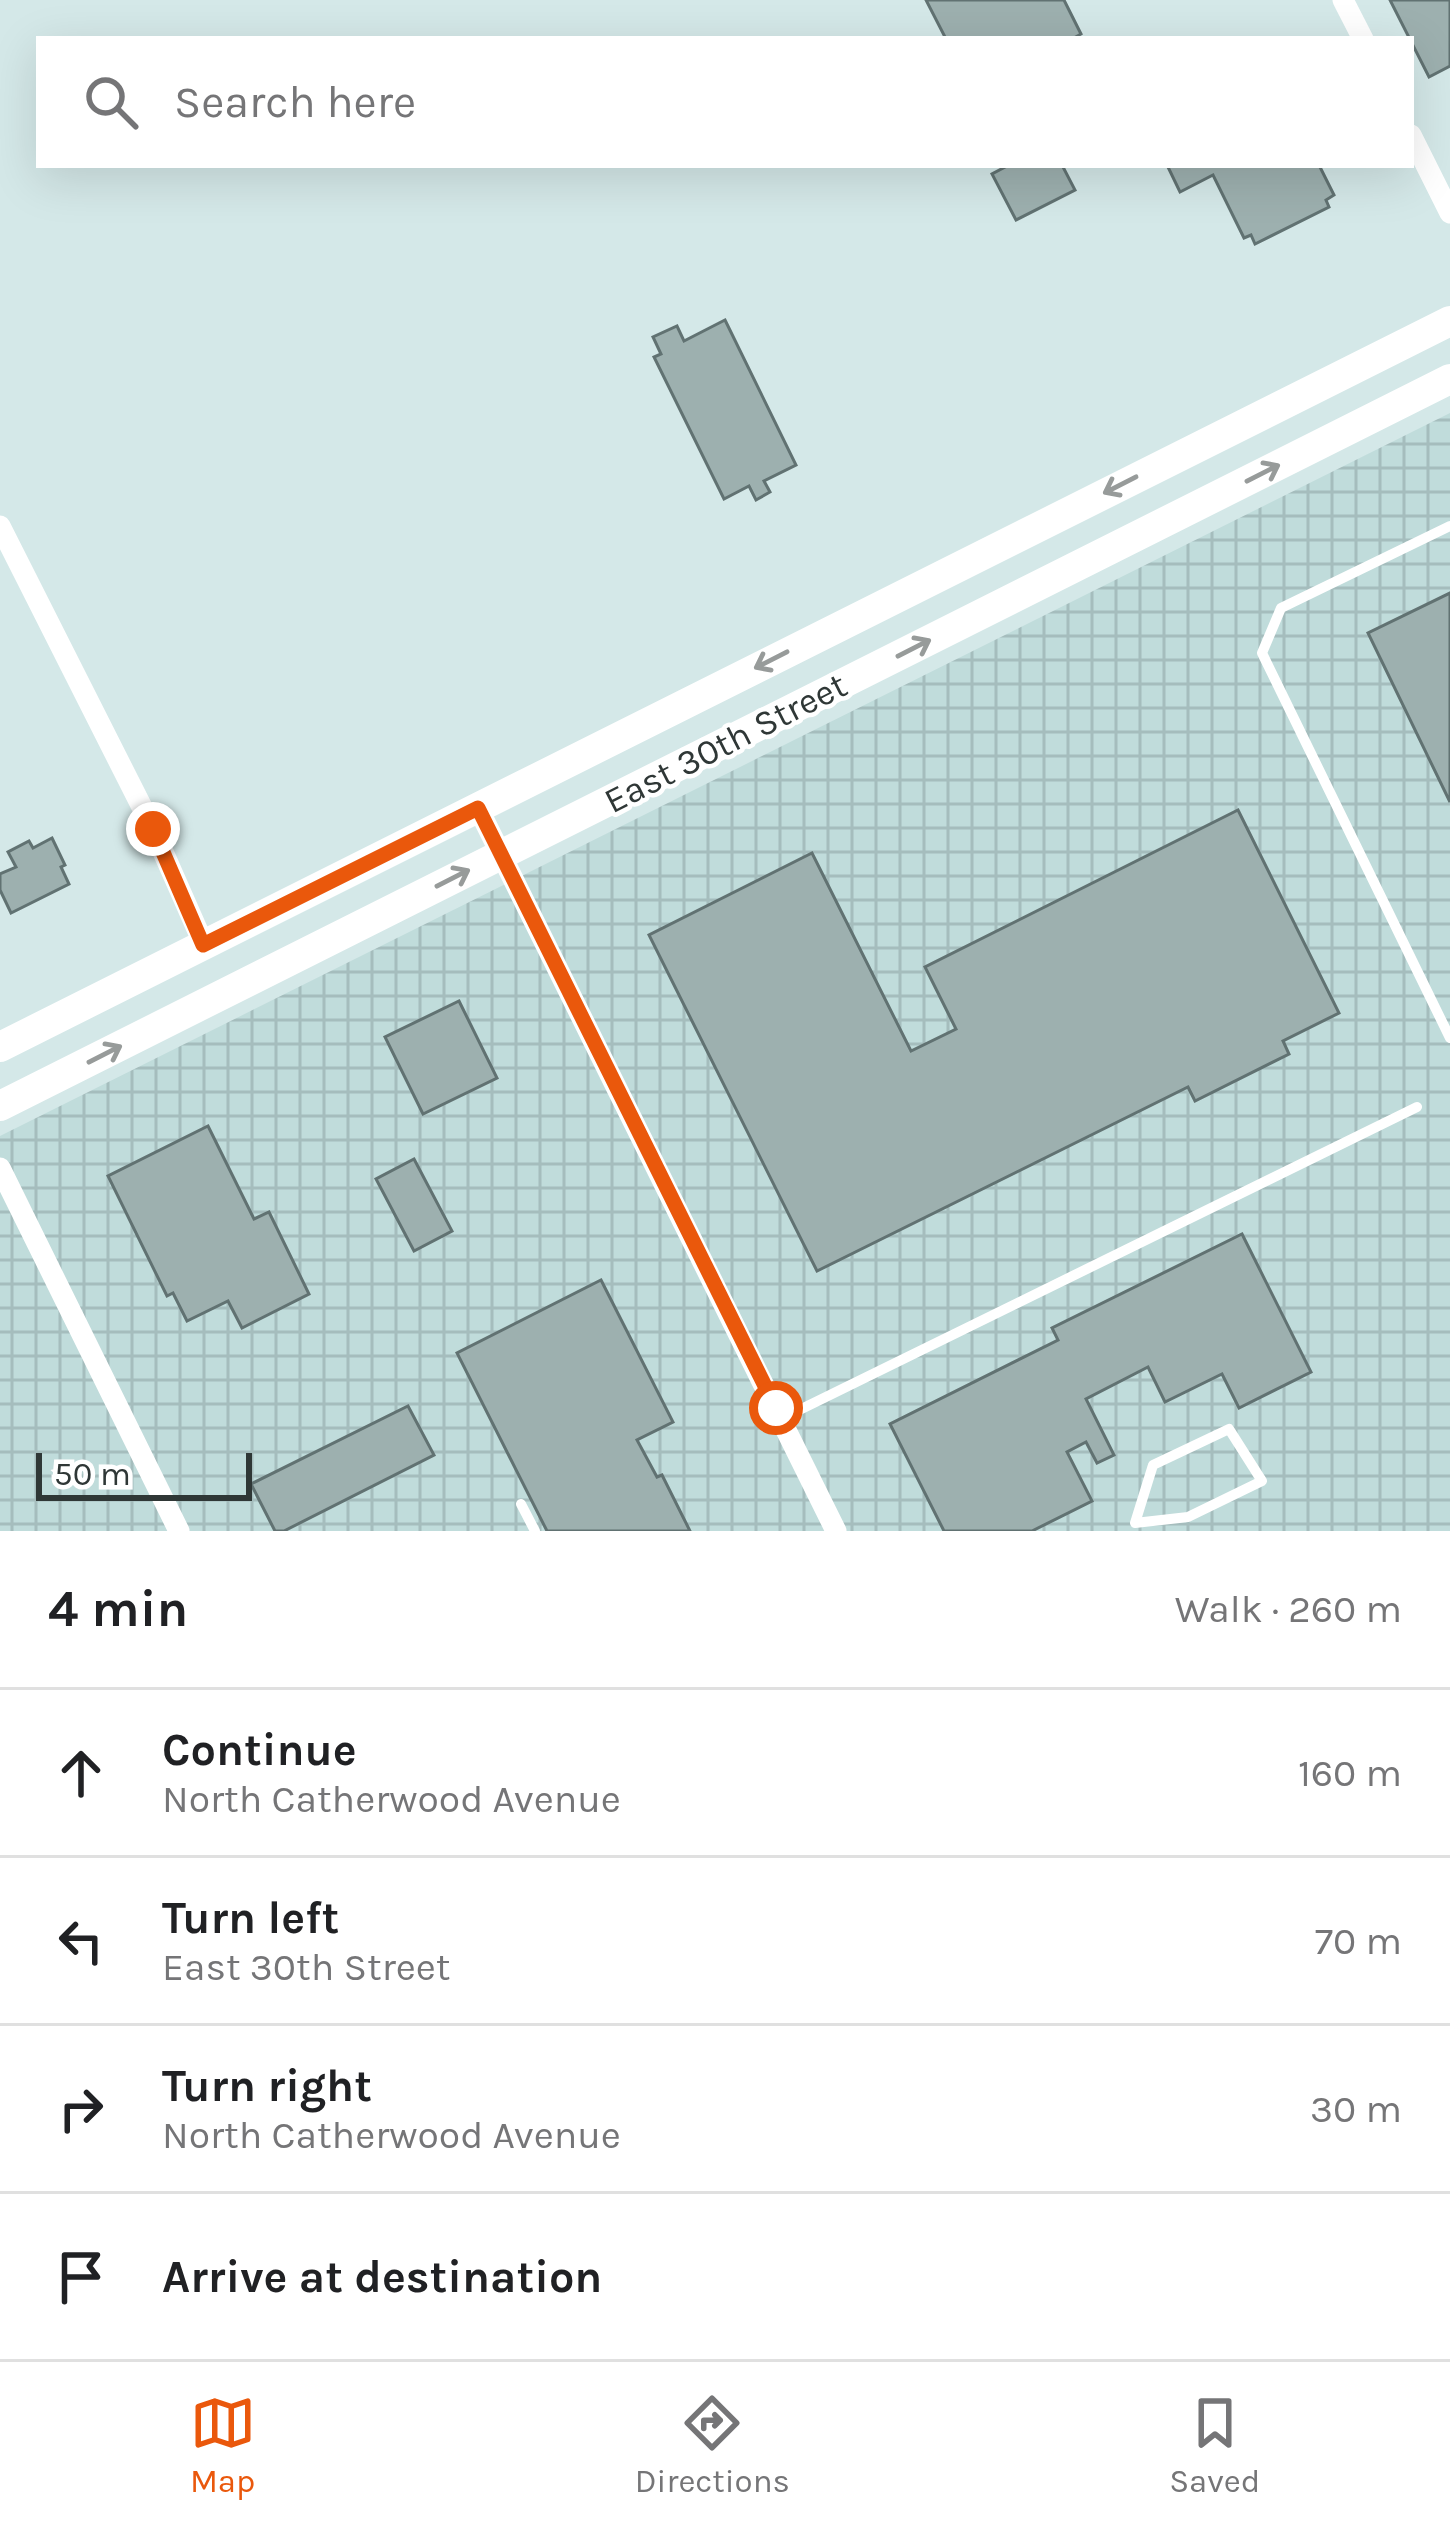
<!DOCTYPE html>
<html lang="en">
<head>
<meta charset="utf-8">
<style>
	:root { --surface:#fff; --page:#f6f6f6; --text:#202124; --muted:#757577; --line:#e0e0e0; --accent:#ea580c }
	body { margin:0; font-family:Karla,sans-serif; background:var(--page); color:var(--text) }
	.scale { position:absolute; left:36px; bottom:30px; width:216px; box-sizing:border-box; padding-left:12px; border:6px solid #2f3736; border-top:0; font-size:33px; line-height:42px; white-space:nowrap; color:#2f3736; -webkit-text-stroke:9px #fff; paint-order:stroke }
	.stop { position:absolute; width:36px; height:36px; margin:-27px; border:9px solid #ea580c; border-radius:50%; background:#fff }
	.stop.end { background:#ea580c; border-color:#fff; box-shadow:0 3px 12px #0008 }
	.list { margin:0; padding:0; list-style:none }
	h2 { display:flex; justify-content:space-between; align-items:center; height:156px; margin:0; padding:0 48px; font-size:51px }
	h2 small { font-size:39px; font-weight:400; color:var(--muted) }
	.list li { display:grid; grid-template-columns:78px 1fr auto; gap:36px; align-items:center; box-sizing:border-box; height:168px; padding:0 48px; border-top:3px solid var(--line) }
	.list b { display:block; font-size:45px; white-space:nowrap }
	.list p { margin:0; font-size:39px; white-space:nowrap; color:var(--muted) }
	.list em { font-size:39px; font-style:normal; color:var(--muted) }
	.icon { flex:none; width:66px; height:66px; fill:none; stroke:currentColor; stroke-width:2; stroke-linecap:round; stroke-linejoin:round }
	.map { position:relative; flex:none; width:1450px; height:1531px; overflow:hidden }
	.search { position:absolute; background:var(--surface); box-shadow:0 12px 48px #0002; left:36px; right:36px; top:36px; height:132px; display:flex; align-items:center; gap:30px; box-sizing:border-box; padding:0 42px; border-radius:0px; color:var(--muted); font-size:45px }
	.sheet { height:828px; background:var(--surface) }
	nav { display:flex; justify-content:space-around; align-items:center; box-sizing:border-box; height:168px; border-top:3px solid var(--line); background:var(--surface); font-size:33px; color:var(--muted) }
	nav a { display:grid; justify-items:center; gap:6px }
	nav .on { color:var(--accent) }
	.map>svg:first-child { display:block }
	.industrial { fill:url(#industrial-grid) }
	.building { fill:#9db0af; stroke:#617272; stroke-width:3 }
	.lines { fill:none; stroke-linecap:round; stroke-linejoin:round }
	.service { stroke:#fff; stroke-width:10 }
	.minor { stroke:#fff; stroke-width:21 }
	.secondary { stroke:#fff; stroke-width:30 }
	.oneway { stroke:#979b9a }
	.route { stroke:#ea580c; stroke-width:15 }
	.labels { text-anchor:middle; stroke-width:9; stroke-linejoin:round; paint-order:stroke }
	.street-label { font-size:36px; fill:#2f3736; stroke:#fff }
</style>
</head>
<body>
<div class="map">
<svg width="1450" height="1531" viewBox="0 0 1450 1531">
	<defs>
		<pattern id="industrial-grid" width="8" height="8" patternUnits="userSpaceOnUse" patternTransform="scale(3)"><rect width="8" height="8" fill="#c0dcdb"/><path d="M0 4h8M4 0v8" fill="none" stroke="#a5bdbd"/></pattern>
	</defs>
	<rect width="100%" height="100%" fill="#d4e8e8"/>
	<path class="industrial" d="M1450,413v1118h-1450v-395z"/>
	<g class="building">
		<path d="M926,0h138l17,34 -9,5h-126z"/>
		<path d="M1390,0h60v66l-21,11z"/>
		<path d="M1009,165h53l13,25 -59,30 -24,-46z"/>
		<path d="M1167,165h152l15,30 -8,5 3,7 -74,37 -4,-9 -7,3 -31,-63 -33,17z"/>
		<path d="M725,320l71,145 -32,16 6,11 -14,8 -7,-14 -25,13 -70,-142 7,-3 -8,-17 24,-11 7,15z"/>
		<path d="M1450,593v209l-82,-169z"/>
		<path d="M1238,810l101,203 -56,28 6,13 -94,47 -7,-14 -371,184 -168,-336 163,-82 99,198 45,-22 -31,-62z"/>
		<path d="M52,838l13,27 -4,2 8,17 -58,29 -11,-23v-16l16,-7 -8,-15 21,-11 4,7z"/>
		<path d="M459,1001l38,77 -74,36 -38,-77z"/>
		<path d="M208,1126l46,93 15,-7 40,82 -67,34 -14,-27 -41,20 -14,-28 -6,3 -59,-120z"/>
		<path d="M414,1159l38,72 -38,20 -38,-72z"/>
		<path d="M1242,1234l69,138 -72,36 -17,-34 -57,28 -17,-35 -62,32 28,56 -17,8 -11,-21 -19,10 25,49 -60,30h-88l-54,-107 168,-84 -6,-12z"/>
		<path d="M601,1280l72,142 -36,18 20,37 5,-2 28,56h-143l-90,-178z"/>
		<path d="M408,1406l26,49 -150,76h-9l-24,-47z"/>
	</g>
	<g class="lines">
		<g class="service">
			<path d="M1450,526l-169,82 -19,45 188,385"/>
			<path d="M781,1419l636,-312"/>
			<path d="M1229,1429l33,52 -74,36 -53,6 18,-58z"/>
			<path d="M521,1504l14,27"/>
		</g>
		<g class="minor">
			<path d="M1343,0l20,39"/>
			<path d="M1411,135l39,78"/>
			<path d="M0,526l153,303 51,116"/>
			<path d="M478,808l358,723"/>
			<path d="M0,1168l179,363"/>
		</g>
		<g class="secondary">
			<path d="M0,1047l1450,-726"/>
			<path d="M0,1106l1450,-727"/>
		</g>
	</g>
	<defs><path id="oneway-shaft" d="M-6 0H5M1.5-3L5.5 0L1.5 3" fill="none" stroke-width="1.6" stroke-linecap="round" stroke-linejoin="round" transform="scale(3)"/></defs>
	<g class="oneway">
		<use href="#oneway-shaft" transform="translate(1263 473) rotate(-27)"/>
		<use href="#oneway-shaft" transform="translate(1120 485) rotate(153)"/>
		<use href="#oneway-shaft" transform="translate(914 648) rotate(-27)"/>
		<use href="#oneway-shaft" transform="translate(771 660) rotate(153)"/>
		<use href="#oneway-shaft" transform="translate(453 878) rotate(-27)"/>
		<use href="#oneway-shaft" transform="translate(105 1054) rotate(-27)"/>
	</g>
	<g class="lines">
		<path class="route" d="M153,829l50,116 275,-137 298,600"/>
	</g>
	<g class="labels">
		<g class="street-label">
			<text transform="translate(725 742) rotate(-27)" y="13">East 30th Street</text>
		</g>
	</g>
</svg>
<div class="scale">50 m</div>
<div class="stop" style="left:776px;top:1408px"></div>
<div class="stop end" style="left:153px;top:829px"></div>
<div class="search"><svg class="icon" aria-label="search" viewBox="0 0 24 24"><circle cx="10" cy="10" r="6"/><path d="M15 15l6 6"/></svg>Search here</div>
</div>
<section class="sheet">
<h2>4 min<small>Walk · 260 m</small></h2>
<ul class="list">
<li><svg class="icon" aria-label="ahead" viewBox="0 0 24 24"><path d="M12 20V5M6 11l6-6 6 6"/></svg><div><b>Continue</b><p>North Catherwood Avenue</p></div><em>160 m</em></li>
<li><svg class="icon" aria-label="left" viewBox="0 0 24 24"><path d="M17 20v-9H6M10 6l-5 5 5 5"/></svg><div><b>Turn left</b><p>East 30th Street</p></div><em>70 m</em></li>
<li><svg class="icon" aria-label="right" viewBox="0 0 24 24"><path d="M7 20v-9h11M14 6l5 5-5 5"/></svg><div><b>Turn right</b><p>North Catherwood Avenue</p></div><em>30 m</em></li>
<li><svg class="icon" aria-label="arrive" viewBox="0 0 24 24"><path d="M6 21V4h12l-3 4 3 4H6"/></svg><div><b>Arrive at destination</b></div></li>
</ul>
</section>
<nav>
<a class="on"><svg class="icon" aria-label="map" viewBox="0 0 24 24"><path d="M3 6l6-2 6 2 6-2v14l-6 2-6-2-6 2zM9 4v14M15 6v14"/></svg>Map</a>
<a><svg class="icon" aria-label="directions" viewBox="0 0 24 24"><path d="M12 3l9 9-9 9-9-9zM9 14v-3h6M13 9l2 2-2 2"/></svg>Directions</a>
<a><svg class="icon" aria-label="saved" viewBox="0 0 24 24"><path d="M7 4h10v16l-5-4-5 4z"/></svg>Saved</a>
</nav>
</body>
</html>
